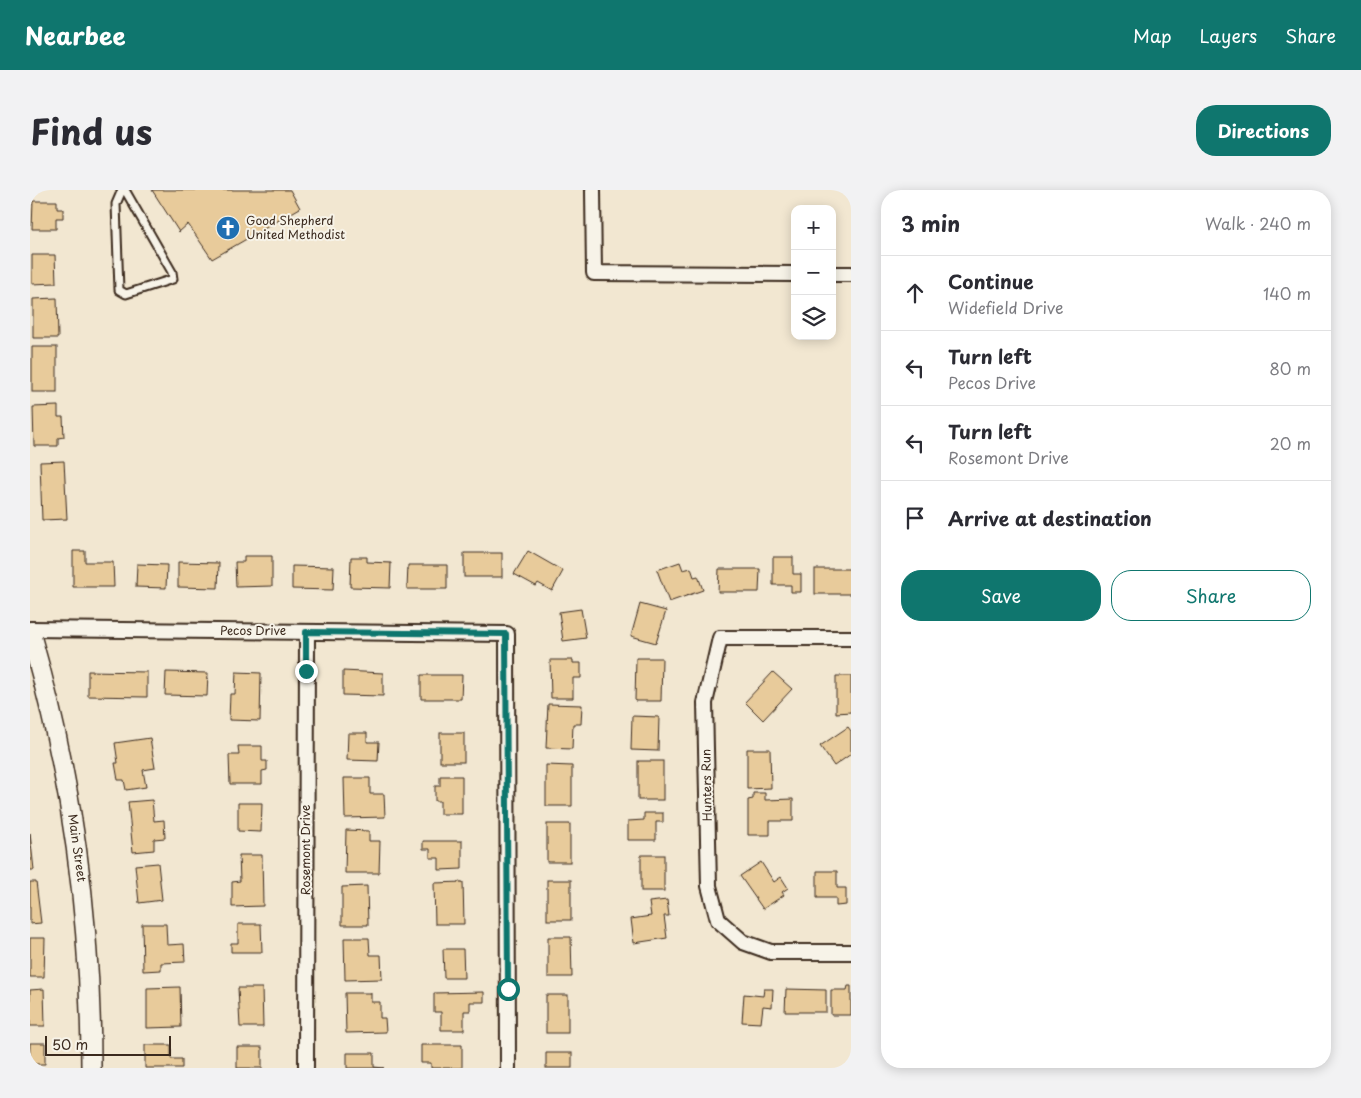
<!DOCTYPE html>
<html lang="en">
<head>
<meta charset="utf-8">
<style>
	:root { --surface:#fff; --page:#f2f2f3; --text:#2b2b33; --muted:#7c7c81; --line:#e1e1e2; --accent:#0f766e }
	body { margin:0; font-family:"Playpen Sans",sans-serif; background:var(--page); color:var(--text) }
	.controls { position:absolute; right:15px; top:15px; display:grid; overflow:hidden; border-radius:10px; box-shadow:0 2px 12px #0003 }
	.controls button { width:45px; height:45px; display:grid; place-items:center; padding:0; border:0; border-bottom:1px solid var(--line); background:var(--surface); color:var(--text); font:25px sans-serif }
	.scale { position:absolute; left:15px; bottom:12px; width:126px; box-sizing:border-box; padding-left:5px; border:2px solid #3b2a1e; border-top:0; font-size:14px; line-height:18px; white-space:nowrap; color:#3b2a1e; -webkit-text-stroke:4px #f7f3e8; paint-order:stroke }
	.stop { position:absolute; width:15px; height:15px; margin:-11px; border:4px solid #0f766e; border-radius:50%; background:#fff }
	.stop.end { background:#0f766e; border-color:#fff; box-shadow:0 1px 5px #0008 }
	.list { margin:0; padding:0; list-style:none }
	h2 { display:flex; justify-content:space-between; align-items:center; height:65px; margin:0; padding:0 20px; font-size:21px }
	h2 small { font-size:16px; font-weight:400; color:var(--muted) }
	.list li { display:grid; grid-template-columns:32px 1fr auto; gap:15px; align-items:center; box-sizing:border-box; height:75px; padding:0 20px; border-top:1px solid var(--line) }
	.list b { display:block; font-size:19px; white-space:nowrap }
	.list p { margin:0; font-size:16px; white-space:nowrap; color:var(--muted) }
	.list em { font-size:16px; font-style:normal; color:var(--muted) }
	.actions { display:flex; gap:10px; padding:15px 20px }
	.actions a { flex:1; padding:11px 0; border:1px solid var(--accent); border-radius:20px; text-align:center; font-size:18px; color:var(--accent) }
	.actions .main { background:var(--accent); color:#fff }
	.icon { flex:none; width:28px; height:28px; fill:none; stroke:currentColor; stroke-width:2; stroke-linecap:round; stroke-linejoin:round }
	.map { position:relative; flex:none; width:821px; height:878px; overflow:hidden; border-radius:20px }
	header { display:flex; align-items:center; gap:30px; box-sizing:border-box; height:70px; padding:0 25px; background:var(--accent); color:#fff }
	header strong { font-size:24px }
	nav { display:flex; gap:28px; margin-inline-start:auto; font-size:18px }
	.intro { display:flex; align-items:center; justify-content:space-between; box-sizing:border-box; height:120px; padding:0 30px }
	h1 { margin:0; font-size:35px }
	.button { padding:12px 22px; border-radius:20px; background:var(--accent); color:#fff; font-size:18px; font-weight:700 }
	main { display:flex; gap:30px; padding:0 30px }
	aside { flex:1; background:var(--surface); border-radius:20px; box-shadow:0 2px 12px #0003 }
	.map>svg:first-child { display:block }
	.building { fill:#e8cb9b; stroke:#3b2a1e }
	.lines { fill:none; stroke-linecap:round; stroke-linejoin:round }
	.service-casing { stroke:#3b2a1e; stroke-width:11 }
	.minor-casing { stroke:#3b2a1e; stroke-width:18 }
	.secondary-casing { stroke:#3b2a1e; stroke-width:22 }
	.service { stroke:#f7f3e8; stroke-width:7 }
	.minor { stroke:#f7f3e8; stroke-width:14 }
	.secondary { stroke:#f7f3e8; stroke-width:19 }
	.route { stroke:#0f766e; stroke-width:6 }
	.labels { text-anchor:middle; stroke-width:4; stroke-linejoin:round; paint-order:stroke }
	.poi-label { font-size:12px; fill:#3b2a1e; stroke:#f7f3e8; text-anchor:start }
	.street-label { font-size:12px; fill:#3b2a1e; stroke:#f7f3e8 }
</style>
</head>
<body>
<header>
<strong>Nearbee</strong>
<nav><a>Map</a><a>Layers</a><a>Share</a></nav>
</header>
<div class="intro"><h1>Find us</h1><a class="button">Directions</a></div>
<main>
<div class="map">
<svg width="821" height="878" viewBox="0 0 821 878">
	<rect width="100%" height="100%" fill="#f2e7d1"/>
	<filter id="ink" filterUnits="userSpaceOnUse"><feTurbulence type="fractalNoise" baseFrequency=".02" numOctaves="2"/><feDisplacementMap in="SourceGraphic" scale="10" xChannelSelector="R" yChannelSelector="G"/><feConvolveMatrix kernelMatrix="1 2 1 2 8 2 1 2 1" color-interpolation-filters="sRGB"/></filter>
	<g filter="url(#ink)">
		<g class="building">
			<path d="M122,0h138l10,18 -88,51 -24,-35 -9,8z"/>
			<path d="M3,11h24v8h6v9h-7v11h-24z"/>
			<path d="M2,65h23l1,28 -24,1z"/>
			<path d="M27,108l1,40h-25v-39z"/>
			<rect x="2" y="157" width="25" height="45"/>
			<path d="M28,216v11h5l1,20 -6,1v8h-24l-1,-39z"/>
			<path d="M34,271l3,58 -25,1 -2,-58z"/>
			<path d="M43,361h12v11h28l1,25h-41z"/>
			<path d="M498,361l35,20 -11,20 -14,-8 -2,3 -22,-12z"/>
			<rect x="434" y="363" width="38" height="24"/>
			<path d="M214,366h28v30l-36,1 -1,-25h9z"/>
			<path d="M321,367h16v5l24,1 -1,25 -40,-1z"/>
			<path d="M743,367h20v17h8v18h-10v-7h-18z"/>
			<path d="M148,372l41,1 -1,25 -40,-1z"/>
			<path d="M650,372l3,8 8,-2 3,9 4,-1 5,14 -34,12 -12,-32z"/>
			<path d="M107,374l30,1 -1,23 -30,-1z"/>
			<path d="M378,375h39v24h-40z"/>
			<path d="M262,376l42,1 -1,23 -41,-1z"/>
			<path d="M689,379h41l-1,23h-41z"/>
			<rect x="785" y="379" width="36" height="25"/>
			<path d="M610,414l26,7 -10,32 -25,-7z"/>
			<path d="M551,419l5,29 -23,3 -4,-29z"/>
			<path d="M606,468h26l-1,43h-26z"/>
			<path d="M520,470h23v3h8v15h-8v20h-22z"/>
			<path d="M58,481l59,1v25l-59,-1z"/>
			<path d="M313,481l40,2v23l-40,-1z"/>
			<path d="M136,482l42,1 -1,23 -42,-1z"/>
			<path d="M206,482l25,1 -1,48 -31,-1 1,-26h5z"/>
			<path d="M743,482l19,17 -29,31 -18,-18z"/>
			<path d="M391,485h41l-1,24h-40z"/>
			<path d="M806,486h15v36l-15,1z"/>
			<path d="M518,514l34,1 -1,19h-8l-1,25 -26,-1z"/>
			<path d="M602,526l27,1 -1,34 -27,-1z"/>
			<path d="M818,537l3,4v23l-17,12 -14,-20z"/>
			<path d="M318,543h19v9h12l-1,19 -31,-1z"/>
			<rect x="410" y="543" width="24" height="29"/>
			<path d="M120,548l5,30 -12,2 3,17 -20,3 -2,-10h-6l-3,-17h3l-3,-20z"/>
			<path d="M208,556h24v15h5v9l-5,1v13h-32l-1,-29h10z"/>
			<path d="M717,559h23l1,39 -24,1z"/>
			<rect x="608" y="571" width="25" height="39"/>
			<path d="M516,575l26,1v40h-26z"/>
			<path d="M410,586h22v38h-22v-13h-5v-15h5z"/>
			<path d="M314,588h26v16h14l1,23 -40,1z"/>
			<path d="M723,603h12v7l28,-1v22h-23v14h-22v-35l5,-1z"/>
			<path d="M122,610l2,21 10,-1 1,18 -11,1v11l-21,2 -5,-50z"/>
			<path d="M208,613h24l-1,29 -23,-1z"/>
			<path d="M614,623h19v9h-7v18h-28v-19l16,-1z"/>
			<rect x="517" y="634" width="23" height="38"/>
			<path d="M316,640l23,1v10h11l-1,32h-34z"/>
			<path d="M0,643l4,37h-4z"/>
			<path d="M393,651h39v28l-23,1v-12h-9v-9h-7z"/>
			<path d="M209,665h23l1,51 -31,1v-25l8,-1z"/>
			<rect x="611" y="665" width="23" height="36"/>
			<path d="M731,672l13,20 7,-5 7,11 -6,4 2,3 -21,14 -23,-33z"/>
			<path d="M128,673l4,37 -23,3 -4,-38z"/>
			<path d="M787,681h20v17h9v17l-10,1v-8h-19z"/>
			<rect x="517" y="690" width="24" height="40"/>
			<path d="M0,692h6l5,41 -11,1z"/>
			<path d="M433,692l1,42h-29l-1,-41z"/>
			<path d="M337,696l1,39h-26v-38z"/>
			<path d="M637,710l2,16h-5l3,22 -33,5 -3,-24 20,-3 -2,-14z"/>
			<path d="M112,734h24l1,21 17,-1 1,18 -24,1v7l-18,1z"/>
			<path d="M208,734h23l1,28h-31v-9h7z"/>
			<path d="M518,747h23l1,40h-24z"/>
			<path d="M0,748h15l-1,39h-14z"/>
			<path d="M314,748h25l1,17h11l1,24 -37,1z"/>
			<path d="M413,759h20l1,29h-20z"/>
			<path d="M818,796h3v29h-20v-25h16z"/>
			<path d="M150,797l1,40 -34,1v-40z"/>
			<path d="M208,798h24l1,39h-23z"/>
			<path d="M14,799l1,37h-15v-36z"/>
			<path d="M734,799h9l-1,18 -9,-1 -2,17 -19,-1 2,-28 19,2z"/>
			<path d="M756,799l40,1v22h-41z"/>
			<path d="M454,802v10h-14v9h-6v19h-23v-18h-7v-19z"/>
			<path d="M315,803h26v9h9v16h5l1,14 -40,1z"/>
			<rect x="516" y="805" width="22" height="38"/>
			<path d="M0,853h15v21h-13v4h-2z"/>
			<path d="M115,855h26v14h11v9h-37z"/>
			<path d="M391,855h41v23h-31v-5h-10z"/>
			<rect x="207" y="857" width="25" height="21"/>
			<path d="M317,863h27v14l10,1h-37z"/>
			<rect x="516" y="863" width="26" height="15"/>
		</g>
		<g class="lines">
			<g class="service-casing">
				<path id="service" d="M92,0l-6,14 3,86 7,4 47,-15 -1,-7 -47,-82"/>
			</g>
			<g class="minor-casing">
				<g id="minor">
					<path d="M563,0l1,83 201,1"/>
					<path d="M802,84h19"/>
					<path d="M0,439l477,5 1,434"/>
					<path d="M821,448h-131l-15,65 4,183 9,34 25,22 28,10h80"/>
					<path d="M276,878l1,-436"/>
				</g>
			</g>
			<g class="secondary-casing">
				<path id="secondary" d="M0,442c42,146 61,284 61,436"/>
			</g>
			<use href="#service" class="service"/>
			<use href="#minor" class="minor"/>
			<use href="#secondary" class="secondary"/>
		</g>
	</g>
	<g class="lines" filter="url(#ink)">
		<path class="route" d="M276,481v-39l200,2 2,355"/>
	</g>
	<defs>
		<g id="church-disc" transform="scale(1.25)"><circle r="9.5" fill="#1f6fb2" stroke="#f7f3e8"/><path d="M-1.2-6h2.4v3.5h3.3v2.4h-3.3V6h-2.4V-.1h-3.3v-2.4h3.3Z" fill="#fff"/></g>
	</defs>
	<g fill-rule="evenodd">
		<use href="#church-disc" x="198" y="38"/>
	</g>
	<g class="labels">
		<g class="poi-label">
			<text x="216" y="35">Good Shepherd<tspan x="216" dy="14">United Methodist</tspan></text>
		</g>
		<g class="street-label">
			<text x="223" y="445">Pecos Drive</text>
			<text transform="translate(677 595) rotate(-91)" y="4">Hunters Run</text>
			<text transform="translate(47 658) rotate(82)" y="4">Main Street</text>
			<text transform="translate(276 660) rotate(-90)" y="4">Rosemont Drive</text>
		</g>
	</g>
</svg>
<div class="controls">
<button>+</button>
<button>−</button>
<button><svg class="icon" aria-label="layers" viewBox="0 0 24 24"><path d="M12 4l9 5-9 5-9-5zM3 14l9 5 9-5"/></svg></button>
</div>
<div class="scale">50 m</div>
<div class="stop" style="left:478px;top:799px"></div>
<div class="stop end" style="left:276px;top:481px"></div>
</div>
<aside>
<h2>3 min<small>Walk · 240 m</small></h2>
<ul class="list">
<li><svg class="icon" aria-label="ahead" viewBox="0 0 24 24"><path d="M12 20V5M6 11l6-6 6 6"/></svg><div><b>Continue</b><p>Widefield Drive</p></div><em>140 m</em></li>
<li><svg class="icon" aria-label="left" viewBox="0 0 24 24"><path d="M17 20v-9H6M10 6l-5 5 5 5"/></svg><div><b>Turn left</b><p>Pecos Drive</p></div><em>80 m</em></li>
<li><svg class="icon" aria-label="left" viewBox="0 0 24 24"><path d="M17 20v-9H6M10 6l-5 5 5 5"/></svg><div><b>Turn left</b><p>Rosemont Drive</p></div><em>20 m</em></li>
<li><svg class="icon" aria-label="arrive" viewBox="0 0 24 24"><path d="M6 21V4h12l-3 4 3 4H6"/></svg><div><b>Arrive at destination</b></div></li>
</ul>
<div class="actions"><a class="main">Save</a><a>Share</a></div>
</aside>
</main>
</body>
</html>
